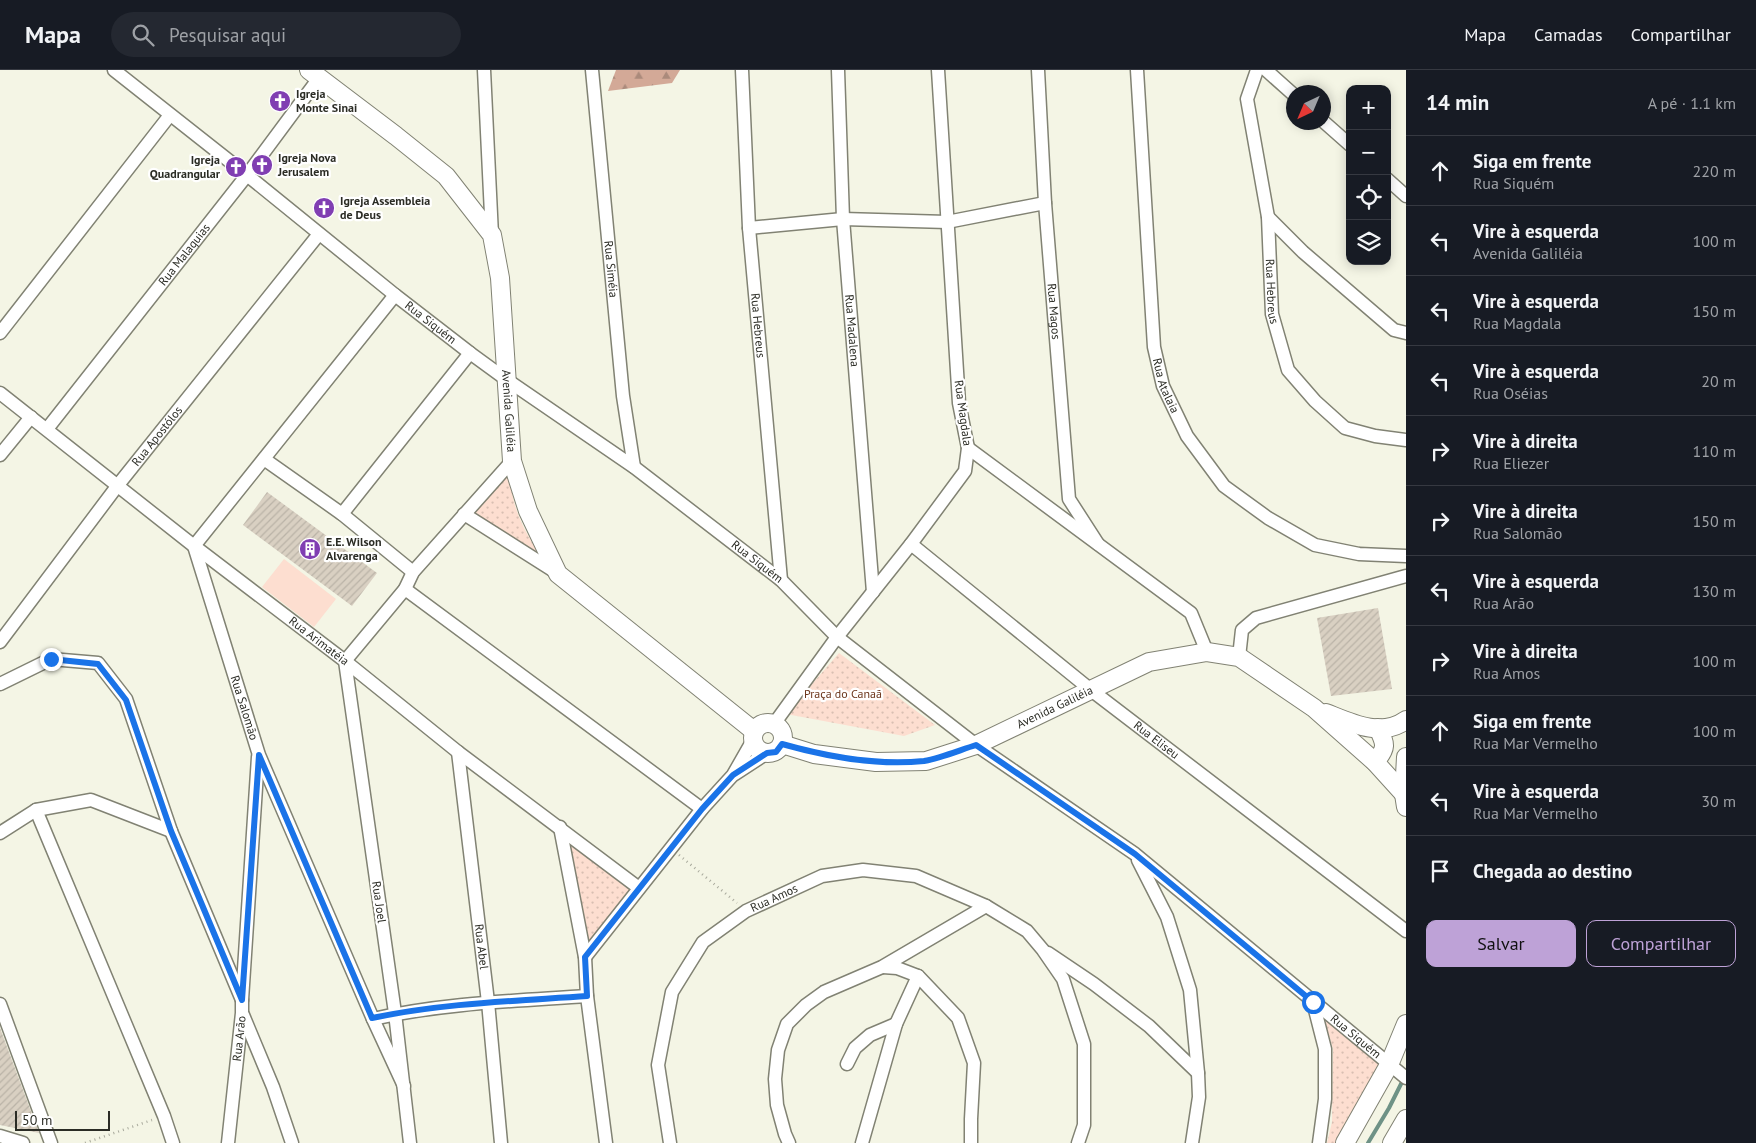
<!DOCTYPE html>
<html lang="pt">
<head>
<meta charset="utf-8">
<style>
	:root { --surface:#171b24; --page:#242831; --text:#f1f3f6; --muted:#9ea1a6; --line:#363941; --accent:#bea2d7 }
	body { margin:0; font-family:"PT Sans",sans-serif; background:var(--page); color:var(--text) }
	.controls { position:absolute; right:15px; top:15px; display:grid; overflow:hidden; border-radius:10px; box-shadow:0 2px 12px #0003 }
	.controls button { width:45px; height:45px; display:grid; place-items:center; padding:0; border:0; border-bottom:1px solid var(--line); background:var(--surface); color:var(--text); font:25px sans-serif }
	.compass { position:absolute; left:1286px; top:15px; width:45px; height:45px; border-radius:50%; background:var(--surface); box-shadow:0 2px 12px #0003; rotate:224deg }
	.scale { position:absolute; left:15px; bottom:12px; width:95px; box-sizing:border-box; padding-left:5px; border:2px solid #2b2c25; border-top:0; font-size:14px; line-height:18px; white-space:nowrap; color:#2b2c25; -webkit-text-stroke:4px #fff; paint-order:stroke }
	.stop { position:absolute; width:15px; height:15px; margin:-11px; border:4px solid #1a73e8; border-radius:50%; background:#fff }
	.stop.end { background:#1a73e8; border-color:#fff; box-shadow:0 1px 5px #0008 }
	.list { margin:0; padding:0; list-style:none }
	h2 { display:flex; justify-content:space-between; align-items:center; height:65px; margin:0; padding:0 20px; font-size:21px }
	h2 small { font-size:16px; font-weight:400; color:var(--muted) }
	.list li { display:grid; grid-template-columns:32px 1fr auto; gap:15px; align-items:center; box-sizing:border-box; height:70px; padding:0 20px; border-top:1px solid var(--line) }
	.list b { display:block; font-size:19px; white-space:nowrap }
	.list p { margin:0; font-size:16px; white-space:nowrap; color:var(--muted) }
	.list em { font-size:16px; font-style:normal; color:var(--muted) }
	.actions { display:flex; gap:10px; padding:15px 20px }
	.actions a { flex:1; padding:11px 0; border:1px solid var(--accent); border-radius:10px; text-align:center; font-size:18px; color:var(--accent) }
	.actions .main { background:var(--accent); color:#111 }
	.icon { flex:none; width:28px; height:28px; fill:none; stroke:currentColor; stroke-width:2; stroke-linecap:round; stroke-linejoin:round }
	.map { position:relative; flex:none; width:1406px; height:1073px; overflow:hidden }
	header { display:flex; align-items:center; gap:30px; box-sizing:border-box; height:70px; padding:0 25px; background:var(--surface); border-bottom:1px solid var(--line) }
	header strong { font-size:24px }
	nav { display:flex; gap:28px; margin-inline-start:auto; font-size:18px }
	.search { width:350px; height:45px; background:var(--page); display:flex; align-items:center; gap:12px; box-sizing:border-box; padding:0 18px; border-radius:28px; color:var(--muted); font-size:19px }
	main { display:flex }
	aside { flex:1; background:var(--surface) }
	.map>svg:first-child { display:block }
	.grass { fill:url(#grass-dots) }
	.forest { fill:url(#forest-firs) }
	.garden { fill:#fdded0 }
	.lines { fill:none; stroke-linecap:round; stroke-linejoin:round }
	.stream { stroke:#6e9286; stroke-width:4 }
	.building { fill:url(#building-hatch) }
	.minor-casing { stroke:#818273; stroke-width:15 }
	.secondary-casing { stroke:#818273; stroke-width:20 }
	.path { stroke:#a8a99c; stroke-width:2.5; stroke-dasharray:1 4; stroke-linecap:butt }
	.minor { stroke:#fff; stroke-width:12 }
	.secondary { stroke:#fff; stroke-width:18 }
	.route { stroke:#1a73e8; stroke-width:6 }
	.labels { text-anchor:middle; stroke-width:4.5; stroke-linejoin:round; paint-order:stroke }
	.poi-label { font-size:12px; font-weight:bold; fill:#2b2c25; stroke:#fff; text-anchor:start }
	.street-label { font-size:12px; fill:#2b2c25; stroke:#fff }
	.park-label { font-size:12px; fill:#6c361c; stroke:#fff }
</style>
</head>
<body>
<header>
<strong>Mapa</strong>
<div class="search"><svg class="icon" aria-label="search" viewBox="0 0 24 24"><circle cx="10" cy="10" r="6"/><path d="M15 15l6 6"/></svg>Pesquisar aqui</div>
<nav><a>Mapa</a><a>Camadas</a><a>Compartilhar</a></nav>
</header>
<main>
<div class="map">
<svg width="1406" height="1073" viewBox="0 0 1406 1073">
	<defs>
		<pattern id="grass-dots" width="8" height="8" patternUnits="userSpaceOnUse" patternTransform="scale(1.25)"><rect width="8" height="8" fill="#fdded0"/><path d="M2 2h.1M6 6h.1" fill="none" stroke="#d9bfb2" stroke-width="1.8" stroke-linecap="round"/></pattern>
		<pattern id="forest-firs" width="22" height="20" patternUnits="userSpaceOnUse" patternTransform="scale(1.25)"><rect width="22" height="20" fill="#d3a997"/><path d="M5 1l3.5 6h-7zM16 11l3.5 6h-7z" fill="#ab8a7b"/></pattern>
		<pattern id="building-hatch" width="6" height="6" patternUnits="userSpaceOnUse" patternTransform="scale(1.25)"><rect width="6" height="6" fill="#d9d0c2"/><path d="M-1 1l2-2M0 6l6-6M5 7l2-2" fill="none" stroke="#bab3a7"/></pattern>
	</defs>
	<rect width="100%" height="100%" fill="#f4f5e5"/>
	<g class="grass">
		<path d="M509,399c3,41 14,61 37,95l-76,-54z"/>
		<path d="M839,583l96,72 -31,11 -118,-22z"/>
		<path d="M566,766l69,52 -48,59z"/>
		<path d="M1323,945l60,51 -43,77h-13l5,-21 1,-73z"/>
	</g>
	<path class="forest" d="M616,0h64l-8,13 -64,8z"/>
	<path class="garden" d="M284,489l52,40 -22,28 -52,-40z"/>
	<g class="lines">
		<path class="stream" d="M1368,1073l21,-35 14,-28"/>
	</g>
	<g class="building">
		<path d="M267,422l110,81 -25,33 -109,-81z"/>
		<path d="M1378,538l14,81 -61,7 -14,-78z"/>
		<path d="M0,958l39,105 -39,-8z"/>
	</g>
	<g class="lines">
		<g class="minor-casing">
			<g id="minor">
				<path id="s1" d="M114,0l133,105 148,120 75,58 37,27 127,87 147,113 56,57 139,108 159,109 271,224"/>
				<path d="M484,0l8,165"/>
				<path id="s2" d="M592,0l31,326 11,71"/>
				<path id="s3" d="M742,0l7,158 32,352"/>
				<path id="s4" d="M838,0l5,149 30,373"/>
				<path id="s5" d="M1038,0l7,133 24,296 29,45"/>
				<path id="s6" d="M1137,0l17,277 9,39 24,50 37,50 44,32 47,27 44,9 47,2"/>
				<path id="s7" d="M1257,0l-10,29 21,118 4,97 16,56 27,31 30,27 30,8 31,4"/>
				<path d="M1266,0l28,25"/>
				<path d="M1324,52l26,23"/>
				<path d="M1387,109l19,17"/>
				<path d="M1268,147l35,35 91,78 12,3"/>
				<path d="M749,158l94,-9 104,3 98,-19"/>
				<path id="s8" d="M395,225l-201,251 65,209 114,264 31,67"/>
				<path d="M0,263l170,-218"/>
				<path id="s9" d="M0,323l194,153 151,115 113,91 181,136"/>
				<path id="s10" d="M47,359l200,-254 72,-97"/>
				<path d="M968,378l223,165 16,39"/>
				<path d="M0,385l31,-38"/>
				<path d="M264,389l78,55 71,58"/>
				<path d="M342,444l128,-161"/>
				<path d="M464,444l93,59"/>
				<path id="s11" d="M911,474l180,146 315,241"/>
				<path d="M405,519l297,220"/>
				<path id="s12" d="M0,572l118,-157 201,-251"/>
				<path d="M1239,587l3,-27 14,-12 150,-42"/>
				<path d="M0,614l51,-25 47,4 28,36 45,132 71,169"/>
				<path d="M774,654l63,-87 74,-93 54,-73 3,-23 -9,-45 -21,-333"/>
				<path id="s13" d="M458,682l30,250 13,141"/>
				<path d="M735,704l32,-21"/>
				<path d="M36,740l128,306 9,27"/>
				<path d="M560,757l25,130 2,39 19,147"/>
				<path d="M0,763l36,-23 55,-10 80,31"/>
				<path d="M1138,790l29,57 23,73 8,83 1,24 -7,46"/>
				<path d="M1048,883l46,31 55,42 49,47"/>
				<path d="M585,887l117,-148 31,-34 20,-35"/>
				<path d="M883,897l14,1 21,8 40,42 16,45 -3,56v24"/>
				<path d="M1313,932l12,47v50l-6,44"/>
				<path d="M0,934l51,139"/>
				<path d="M243,945l30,72 19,56"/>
				<path d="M373,949c70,-16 143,-18 214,-23"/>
				<path d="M847,994l8,-16 15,-13 26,-11"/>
				<path d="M0,1066l23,7"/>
				<path id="s14" d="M228,1073l14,-130v-13l16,-243"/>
				<path d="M410,1073l-15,-130 -50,-352 60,-72 8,-17 99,-111"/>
				<path id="s15" d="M670,1073l-12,-78 14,-73 31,-50 43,-31 76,-35 41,-6 53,6 70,30 41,25 16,19 20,29 21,65v81l-6,18"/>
				<path d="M789,1073l-4,-9 -8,-29 -2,-26 3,-29 9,-26 19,-19 18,-13 58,-25 104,-61"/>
				<path d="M862,1073l34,-119 22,-48"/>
			</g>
		</g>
		<g class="secondary-casing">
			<g id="secondary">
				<path id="s16" d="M309,0l87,66 50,40 46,59 8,43 12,183 16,50 30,63 196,157"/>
				<path d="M1326,643c25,10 55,25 80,7"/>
				<circle cx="768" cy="668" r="15"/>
				<path id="s17" d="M782,674l32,10 62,8 50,-1 50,-16 173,-83 58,-10 32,5 75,51 61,54 29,32"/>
				<path d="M1406,687l-2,37 2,13"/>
				<path d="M1375,692c12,-14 11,-17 3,-34"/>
				<path d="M1345,1073l44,-78 17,-41"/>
				<path d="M1392,1073l14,-24"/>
			</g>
		</g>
		<g class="path">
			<path d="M679,785l58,48"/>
			<path d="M85,1073l67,-23"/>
		</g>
		<use href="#minor" class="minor"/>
		<use href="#secondary" class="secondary"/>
	</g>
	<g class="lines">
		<path class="route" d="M51,589l47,5 28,36 45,131 71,169 17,-245 113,263c71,-15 144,-17 215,-22l-2,-39 117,-148 31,-34 34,-22 9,-1 6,-8c46,13 95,22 142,17 17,-3 36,-11 52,-16l159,109 178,148"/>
	</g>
	<defs>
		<g id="church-disc" transform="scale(1.125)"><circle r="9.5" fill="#803eb2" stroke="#fff"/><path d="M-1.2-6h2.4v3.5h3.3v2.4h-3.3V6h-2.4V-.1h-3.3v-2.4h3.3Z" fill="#fff"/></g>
		<g id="building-disc" transform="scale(1.125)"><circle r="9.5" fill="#803eb2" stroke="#fff"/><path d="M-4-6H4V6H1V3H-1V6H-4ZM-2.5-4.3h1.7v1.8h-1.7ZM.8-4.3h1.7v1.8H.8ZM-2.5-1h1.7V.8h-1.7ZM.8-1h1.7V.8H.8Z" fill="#fff"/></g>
	</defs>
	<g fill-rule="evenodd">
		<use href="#church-disc" x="280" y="31"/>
		<use href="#church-disc" x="262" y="95"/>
		<use href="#church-disc" x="236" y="97"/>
		<use href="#church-disc" x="324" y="138"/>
		<use href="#building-disc" x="310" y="479"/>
	</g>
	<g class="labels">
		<g class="poi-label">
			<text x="296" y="28">Igreja<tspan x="296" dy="14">Monte Sinai</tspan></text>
			<text x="278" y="92">Igreja Nova<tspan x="278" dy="14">Jerusalem</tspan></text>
			<text x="220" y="94" text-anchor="end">Igreja<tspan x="220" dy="14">Quadrangular</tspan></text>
			<text x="340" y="135">Igreja Assembleia<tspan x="340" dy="14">de Deus</tspan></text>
			<text x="326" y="476">E.E. Wilson<tspan x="326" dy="14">Alvarenga</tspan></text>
		</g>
		<g class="street-label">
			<text dy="4" stroke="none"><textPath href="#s10" startOffset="222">Rua Malaquias</textPath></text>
			<text dy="4" stroke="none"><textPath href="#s2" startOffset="200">Rua Siméia</textPath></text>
			<text dy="4" stroke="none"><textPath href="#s7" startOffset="225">Rua Hebreus</textPath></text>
			<text dy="4" stroke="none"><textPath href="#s5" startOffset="242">Rua Magos</textPath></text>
			<text dy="4" stroke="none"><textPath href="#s1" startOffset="405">Rua Siquém</textPath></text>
			<text dy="4" stroke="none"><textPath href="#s3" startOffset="256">Rua Hebreus</textPath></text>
			<text dy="4" stroke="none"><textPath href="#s4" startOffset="261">Rua Madalena</textPath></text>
			<text dy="4" stroke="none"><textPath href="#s6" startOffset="318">Rua Atalaia</textPath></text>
			<text dy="4" stroke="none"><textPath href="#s16" startOffset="425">Avenida Galiléia</textPath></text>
			<text transform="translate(963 343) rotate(82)" y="4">Rua Magdala</text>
			<text dy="4" stroke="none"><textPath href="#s12" startOffset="259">Rua Apostólos</textPath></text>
			<text dy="4" stroke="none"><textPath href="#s1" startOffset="810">Rua Siquém</textPath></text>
			<text dy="4" stroke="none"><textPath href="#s9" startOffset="404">Rua Arimatéia</textPath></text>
			<text dy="4" stroke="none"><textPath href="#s17" startOffset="286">Avenida Galiléia</textPath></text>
			<text dy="4" stroke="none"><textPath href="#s8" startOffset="491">Rua Salomão</textPath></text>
			<text dy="4" stroke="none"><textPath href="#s11" startOffset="314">Rua Eliseu</textPath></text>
			<text dy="4" stroke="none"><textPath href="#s15" startOffset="296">Rua Amos</textPath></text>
			<text transform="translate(379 832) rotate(82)" y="4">Rua Joel</text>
			<text dy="4" stroke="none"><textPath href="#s13" startOffset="196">Rua Abel</textPath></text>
			<text dy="4" stroke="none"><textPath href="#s1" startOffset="1575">Rua Siquém</textPath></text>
			<text dy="4" stroke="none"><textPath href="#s14" startOffset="105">Rua Arão</textPath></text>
		</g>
		<g class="park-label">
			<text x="843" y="628">Praça do Canaã</text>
		</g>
	</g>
</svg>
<div class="controls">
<button>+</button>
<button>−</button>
<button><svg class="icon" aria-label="locate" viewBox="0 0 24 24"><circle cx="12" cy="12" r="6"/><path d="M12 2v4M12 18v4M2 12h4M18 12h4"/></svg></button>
<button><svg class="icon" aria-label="layers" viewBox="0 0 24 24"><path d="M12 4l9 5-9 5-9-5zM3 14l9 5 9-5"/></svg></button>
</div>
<svg class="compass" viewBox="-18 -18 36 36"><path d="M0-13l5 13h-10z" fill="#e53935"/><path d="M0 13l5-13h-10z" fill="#9ea1a6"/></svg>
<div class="scale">50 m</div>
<div class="stop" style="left:1313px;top:932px"></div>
<div class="stop end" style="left:51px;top:589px"></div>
</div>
<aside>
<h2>14 min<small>A pé · 1.1 km</small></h2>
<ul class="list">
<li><svg class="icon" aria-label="ahead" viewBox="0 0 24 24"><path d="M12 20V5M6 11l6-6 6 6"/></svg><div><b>Siga em frente</b><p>Rua Siquém</p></div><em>220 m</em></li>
<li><svg class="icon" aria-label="left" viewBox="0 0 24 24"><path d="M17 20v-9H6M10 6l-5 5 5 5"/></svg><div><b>Vire à esquerda</b><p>Avenida Galiléia</p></div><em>100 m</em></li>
<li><svg class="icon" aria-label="left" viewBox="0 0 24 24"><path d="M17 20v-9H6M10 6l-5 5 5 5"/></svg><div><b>Vire à esquerda</b><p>Rua Magdala</p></div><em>150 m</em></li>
<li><svg class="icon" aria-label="left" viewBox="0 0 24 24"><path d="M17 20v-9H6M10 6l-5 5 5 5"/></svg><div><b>Vire à esquerda</b><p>Rua Oséias</p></div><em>20 m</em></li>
<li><svg class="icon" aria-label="right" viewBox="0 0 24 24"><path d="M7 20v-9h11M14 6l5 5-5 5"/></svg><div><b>Vire à direita</b><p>Rua Eliezer</p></div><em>110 m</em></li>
<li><svg class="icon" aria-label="right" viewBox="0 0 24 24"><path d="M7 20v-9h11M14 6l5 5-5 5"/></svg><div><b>Vire à direita</b><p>Rua Salomão</p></div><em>150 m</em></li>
<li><svg class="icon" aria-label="left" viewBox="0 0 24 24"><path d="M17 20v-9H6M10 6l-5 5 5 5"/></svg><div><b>Vire à esquerda</b><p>Rua Arão</p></div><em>130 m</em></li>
<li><svg class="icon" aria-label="right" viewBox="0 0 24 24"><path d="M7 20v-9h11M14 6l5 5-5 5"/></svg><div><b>Vire à direita</b><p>Rua Amos</p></div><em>100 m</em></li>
<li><svg class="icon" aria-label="ahead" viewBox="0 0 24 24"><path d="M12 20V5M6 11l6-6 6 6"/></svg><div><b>Siga em frente</b><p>Rua Mar Vermelho</p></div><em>100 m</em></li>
<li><svg class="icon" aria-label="left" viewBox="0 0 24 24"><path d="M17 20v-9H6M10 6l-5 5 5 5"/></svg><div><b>Vire à esquerda</b><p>Rua Mar Vermelho</p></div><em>30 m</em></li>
<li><svg class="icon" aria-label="arrive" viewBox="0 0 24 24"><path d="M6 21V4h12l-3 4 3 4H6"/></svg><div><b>Chegada ao destino</b></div></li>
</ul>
<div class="actions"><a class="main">Salvar</a><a>Compartilhar</a></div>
</aside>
</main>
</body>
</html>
